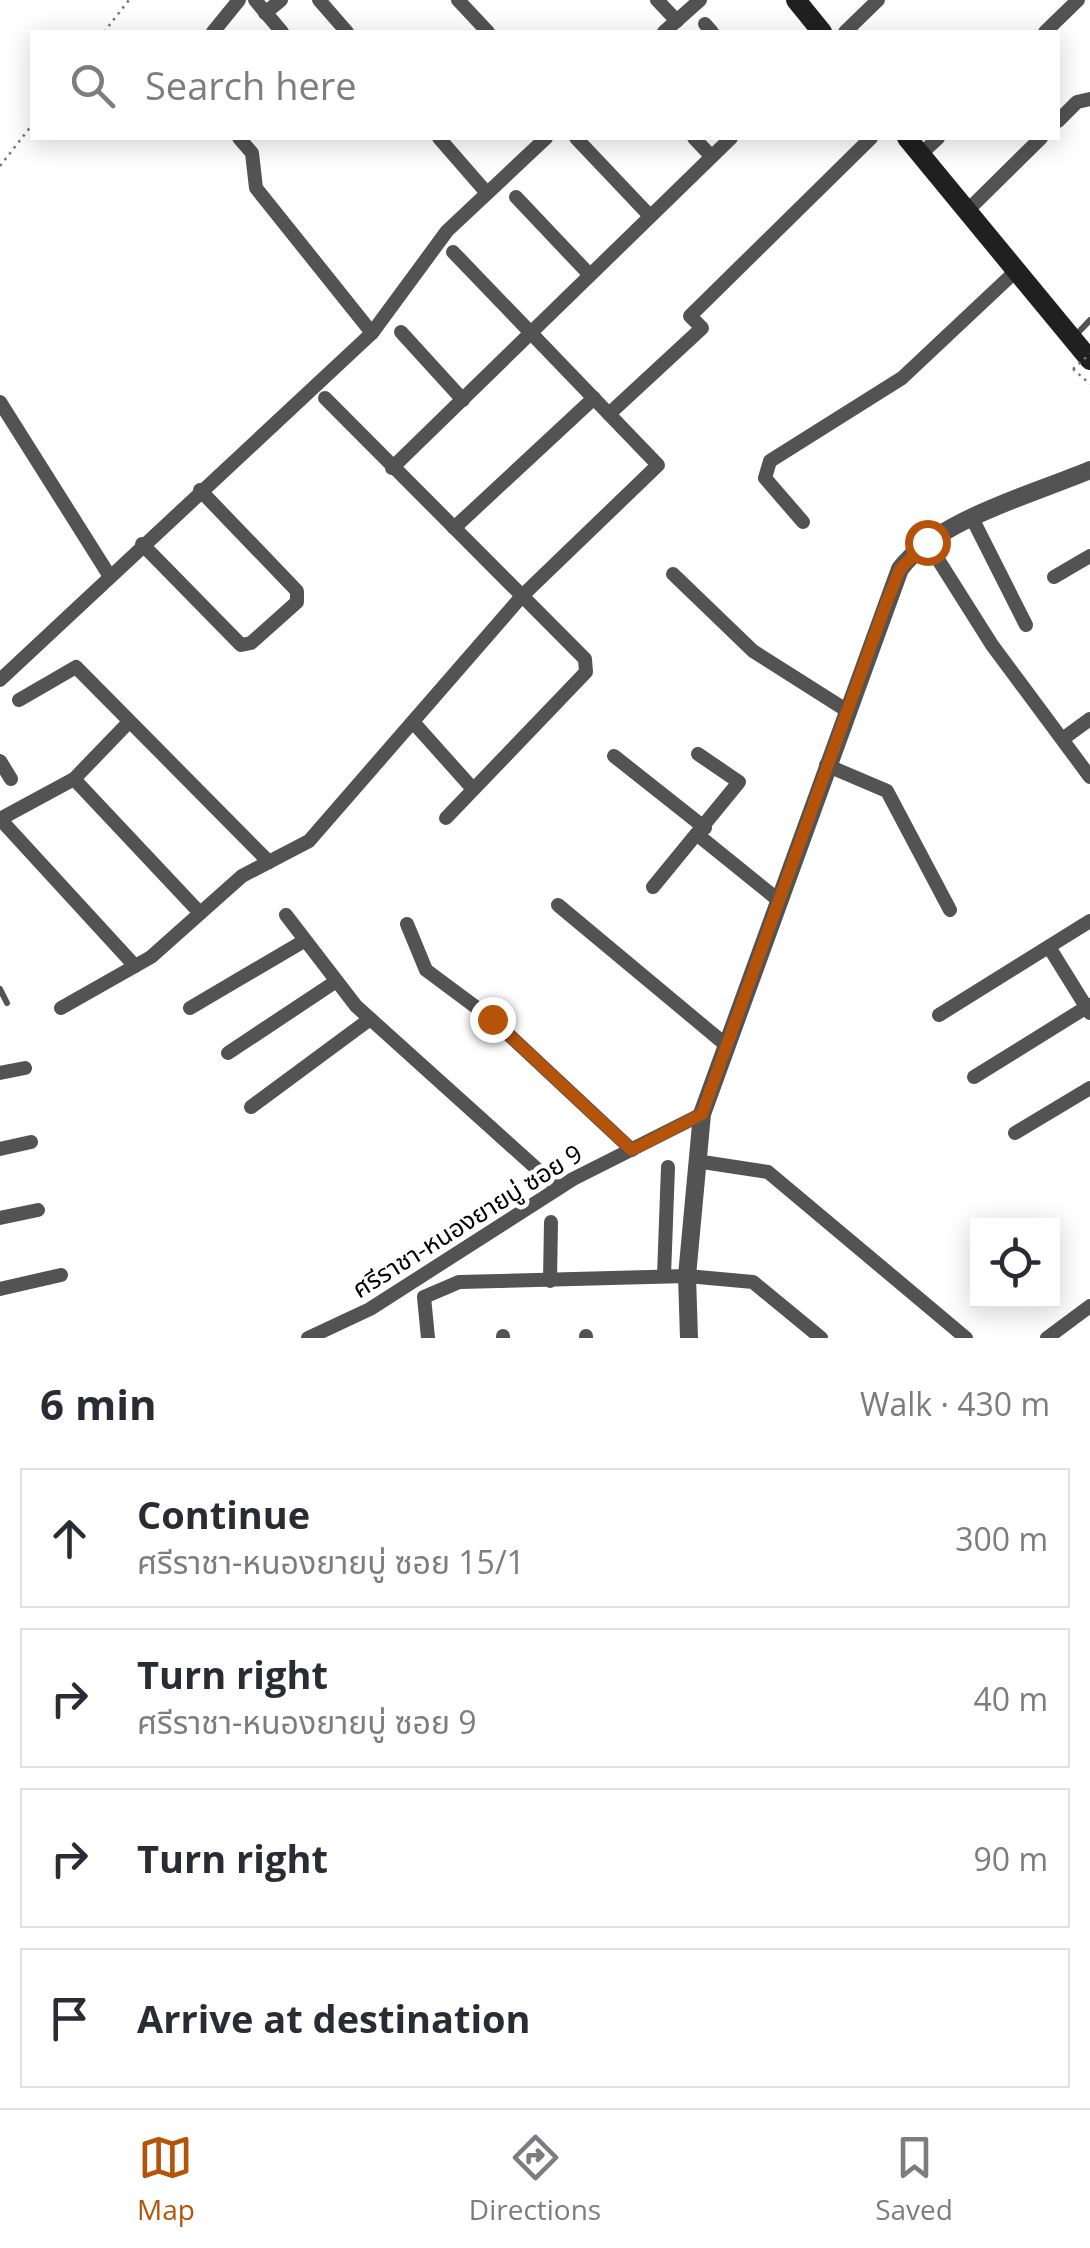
<!DOCTYPE html>
<html lang="en">
<head>
<meta charset="utf-8">
<style>
	:root { --surface:#fff; --page:#f2f2f3; --text:#2b2b33; --muted:#7c7c81; --line:#e1e1e2; --accent:#b45309 }
	body { margin:0; font-family:"Open Sans","Noto Sans Thai",sans-serif; background:var(--page); color:var(--text) }
	.controls { position:absolute; right:30px; bottom:30px; display:grid; overflow:hidden; border-radius:0px; box-shadow:0 5px 25px #0003 }
	.controls button { width:90px; height:90px; display:grid; place-items:center; padding:0; border:0; border-bottom:2px solid var(--line); background:var(--surface); color:var(--text); font:50px sans-serif }
	.stop { position:absolute; width:30px; height:30px; margin:-22px; border:8px solid #b45309; border-radius:50%; background:#fff }
	.stop.end { background:#b45309; border-color:#fff; box-shadow:0 2px 10px #0008 }
	.list { margin:0; padding:0; list-style:none }
	h2 { display:flex; justify-content:space-between; align-items:center; height:130px; margin:0; padding:0 40px; font-size:42px }
	h2 small { font-size:32px; font-weight:400; color:var(--muted) }
	.list li { display:grid; grid-template-columns:65px 1fr auto; gap:30px; align-items:center; box-sizing:border-box; height:140px; margin:0 20px 20px; padding:0 20px; border:2px solid var(--line); border-radius:0px }
	.list b { display:block; font-size:38px; white-space:nowrap }
	.list p { margin:0; font-size:32px; white-space:nowrap; color:var(--muted) }
	.list em { font-size:32px; font-style:normal; color:var(--muted) }
	.icon { flex:none; width:55px; height:55px; fill:none; stroke:currentColor; stroke-width:2; stroke-linecap:round; stroke-linejoin:round }
	.map { position:relative; flex:none; width:1090px; height:1338px; overflow:hidden }
	.search { position:absolute; background:var(--surface); box-shadow:0 5px 25px #0003; left:30px; right:30px; top:30px; height:110px; display:flex; align-items:center; gap:25px; box-sizing:border-box; padding:0 35px; border-radius:0px; color:var(--muted); font-size:38px }
	.sheet { height:770px; background:var(--surface) }
	nav { display:flex; justify-content:space-around; align-items:center; box-sizing:border-box; height:140px; border-top:2px solid var(--line); background:var(--surface); font-size:28px; color:var(--muted) }
	nav a { display:grid; justify-items:center; gap:5px }
	nav .on { color:var(--accent) }
	.map>svg:first-child { display:block }
	.lines { fill:none; stroke-linecap:round; stroke-linejoin:round }
	.path { stroke:#757575; stroke-width:2.5; stroke-dasharray:2.5 5; stroke-linecap:butt }
	.service { stroke:#535353; stroke-width:6 }
	.minor { stroke:#535353; stroke-width:14 }
	.tertiary { stroke:#535353; stroke-width:18 }
	.secondary { stroke:#202020; stroke-width:20 }
	.path-bridge { stroke:#757575; stroke-width:2.5; stroke-dasharray:2.5 5; stroke-linecap:butt }
	.route { stroke:#b45309; stroke-width:12 }
	.labels { text-anchor:middle; stroke-width:9; stroke-linejoin:round; paint-order:stroke }
	.street-label { font-size:25px; fill:#000; stroke:#fff }
</style>
</head>
<body>
<div class="map">
<svg width="1090" height="1338" viewBox="0 0 1090 1338">
	<rect width="100%" height="100%" fill="#fff"/>
	<g class="lines">
		<g class="path">
			<path d="M104,32l25,-32"/>
			<path d="M0,166l32,-41"/>
			<path d="M1073,369l17,15"/>
		</g>
		<g class="service">
			<path d="M1074,337l16,-17"/>
			<path d="M0,989l7,14"/>
		</g>
		<g class="minor">
			<path d="M255,0l27,32"/>
			<path d="M319,0l28,32"/>
			<path d="M458,0l30,32"/>
			<path d="M657,0l20,21"/>
			<path d="M265,13l16,-13"/>
			<path d="M705,24l7,8"/>
			<path d="M213,32l26,-32"/>
			<path d="M664,32l36,-32"/>
			<path d="M845,32l33,-32"/>
			<path d="M1045,32l33,-32"/>
			<path d="M1058,121l19,-19 13,-3"/>
			<path d="M239,138l13,15 4,35 116,145"/>
			<path d="M439,138l47,54"/>
			<path d="M576,138l73,77"/>
			<path d="M694,138l17,18"/>
			<path d="M921,154l17,-16"/>
			<path d="M516,197l72,76"/>
			<path d="M968,210l73,-72"/>
			<path d="M401,332l62,68"/>
			<path d="M325,398l260,261 1,13 -140,146"/>
			<path d="M0,402l109,173"/>
			<path d="M609,414l93,-86 -12,-12 181,-178"/>
			<path d="M392,468l339,-330"/>
			<path d="M973,520l53,105"/>
			<path d="M803,522l-38,-44 5,-17 132,-83 116,-109"/>
			<path d="M454,528l140,-130"/>
			<path d="M927,542l65,103 98,132"/>
			<path d="M142,544l99,101 10,-2 46,-41v-11l-97,-101"/>
			<path d="M673,574l80,77 93,59"/>
			<path d="M1054,577l36,-21"/>
			<path d="M0,680l372,-347 75,-102 99,-93"/>
			<path d="M19,700l57,-33 193,195"/>
			<path d="M413,722l60,67"/>
			<path d="M128,723l-54,56 -74,40 135,147"/>
			<path d="M1064,738l26,-19"/>
			<path d="M614,756l91,72"/>
			<path d="M0,761l11,18"/>
			<path d="M826,765l61,26 63,119"/>
			<path d="M74,779l126,134"/>
			<path d="M699,836l78,63"/>
			<path d="M653,887l86,-105 -41,-28"/>
			<path d="M558,905l168,140"/>
			<path d="M286,915l70,91 202,182"/>
			<path d="M407,924l19,46 66,49 140,131"/>
			<path d="M1049,947l41,66"/>
			<path d="M61,1008l90,-51 91,-81 67,-35 213,-245 136,-131 -205,-213"/>
			<path d="M190,1008l114,-67"/>
			<path d="M939,1015l151,-94"/>
			<path d="M228,1053l107,-71"/>
			<path d="M0,1073l25,-5"/>
			<path d="M974,1077l116,-72"/>
			<path d="M251,1107l119,-88"/>
			<path d="M1015,1133l75,-45"/>
			<path d="M0,1149l31,-7"/>
			<path d="M696,1161l72,11 198,166"/>
			<path d="M0,1218l38,-8"/>
			<path d="M664,1276l4,-109"/>
			<path d="M550,1281l1,-59"/>
			<path d="M0,1289l61,-14"/>
			<path d="M503,1336v2"/>
			<path d="M308,1338l62,-29 203,-130 129,-65"/>
			<path d="M428,1338l-4,-41 35,-15 228,-6 66,6 68,56"/>
			<path d="M586,1338v-2"/>
			<path d="M1047,1338l43,-32"/>
		</g>
		<path class="tertiary" d="M689,1338l-2,-62 15,-162 198,-545c37,-49 133,-75 190,-99"/>
		<g class="secondary">
			<path d="M796,0l26,32"/>
			<path d="M907,138l183,222"/>
		</g>
		<path class="path-bridge" d="M1073,369l17,-15"/>
	</g>
	<g class="lines">
		<path class="route" d="M492,1019l140,131 70,-36 184,-510 14,-35 27,-27"/>
	</g>
	<g class="labels">
		<g class="street-label">
			<text transform="translate(467 1221) rotate(-32)" y="9">ศรีราชา-หนองยายบู่ ซอย 9</text>
		</g>
	</g>
</svg>
<div class="controls">
<button><svg class="icon" aria-label="locate" viewBox="0 0 24 24"><circle cx="12" cy="12" r="6"/><path d="M12 2v4M12 18v4M2 12h4M18 12h4"/></svg></button>
</div>
<div class="stop" style="left:927px;top:542px"></div>
<div class="stop end" style="left:492px;top:1019px"></div>
<div class="search"><svg class="icon" aria-label="search" viewBox="0 0 24 24"><circle cx="10" cy="10" r="6"/><path d="M15 15l6 6"/></svg>Search here</div>
</div>
<section class="sheet">
<h2>6 min<small>Walk · 430 m</small></h2>
<ul class="list">
<li><svg class="icon" aria-label="ahead" viewBox="0 0 24 24"><path d="M12 20V5M6 11l6-6 6 6"/></svg><div><b>Continue</b><p>ศรีราชา-หนองยายบู่ ซอย 15/1</p></div><em>300 m</em></li>
<li><svg class="icon" aria-label="right" viewBox="0 0 24 24"><path d="M7 20v-9h11M14 6l5 5-5 5"/></svg><div><b>Turn right</b><p>ศรีราชา-หนองยายบู่ ซอย 9</p></div><em>40 m</em></li>
<li><svg class="icon" aria-label="right" viewBox="0 0 24 24"><path d="M7 20v-9h11M14 6l5 5-5 5"/></svg><div><b>Turn right</b></div><em>90 m</em></li>
<li><svg class="icon" aria-label="arrive" viewBox="0 0 24 24"><path d="M6 21V4h12l-3 4 3 4H6"/></svg><div><b>Arrive at destination</b></div></li>
</ul>
</section>
<nav>
<a class="on"><svg class="icon" aria-label="map" viewBox="0 0 24 24"><path d="M3 6l6-2 6 2 6-2v14l-6 2-6-2-6 2zM9 4v14M15 6v14"/></svg>Map</a>
<a><svg class="icon" aria-label="directions" viewBox="0 0 24 24"><path d="M12 3l9 9-9 9-9-9zM9 14v-3h6M13 9l2 2-2 2"/></svg>Directions</a>
<a><svg class="icon" aria-label="saved" viewBox="0 0 24 24"><path d="M7 4h10v16l-5-4-5 4z"/></svg>Saved</a>
</nav>
</body>
</html>
